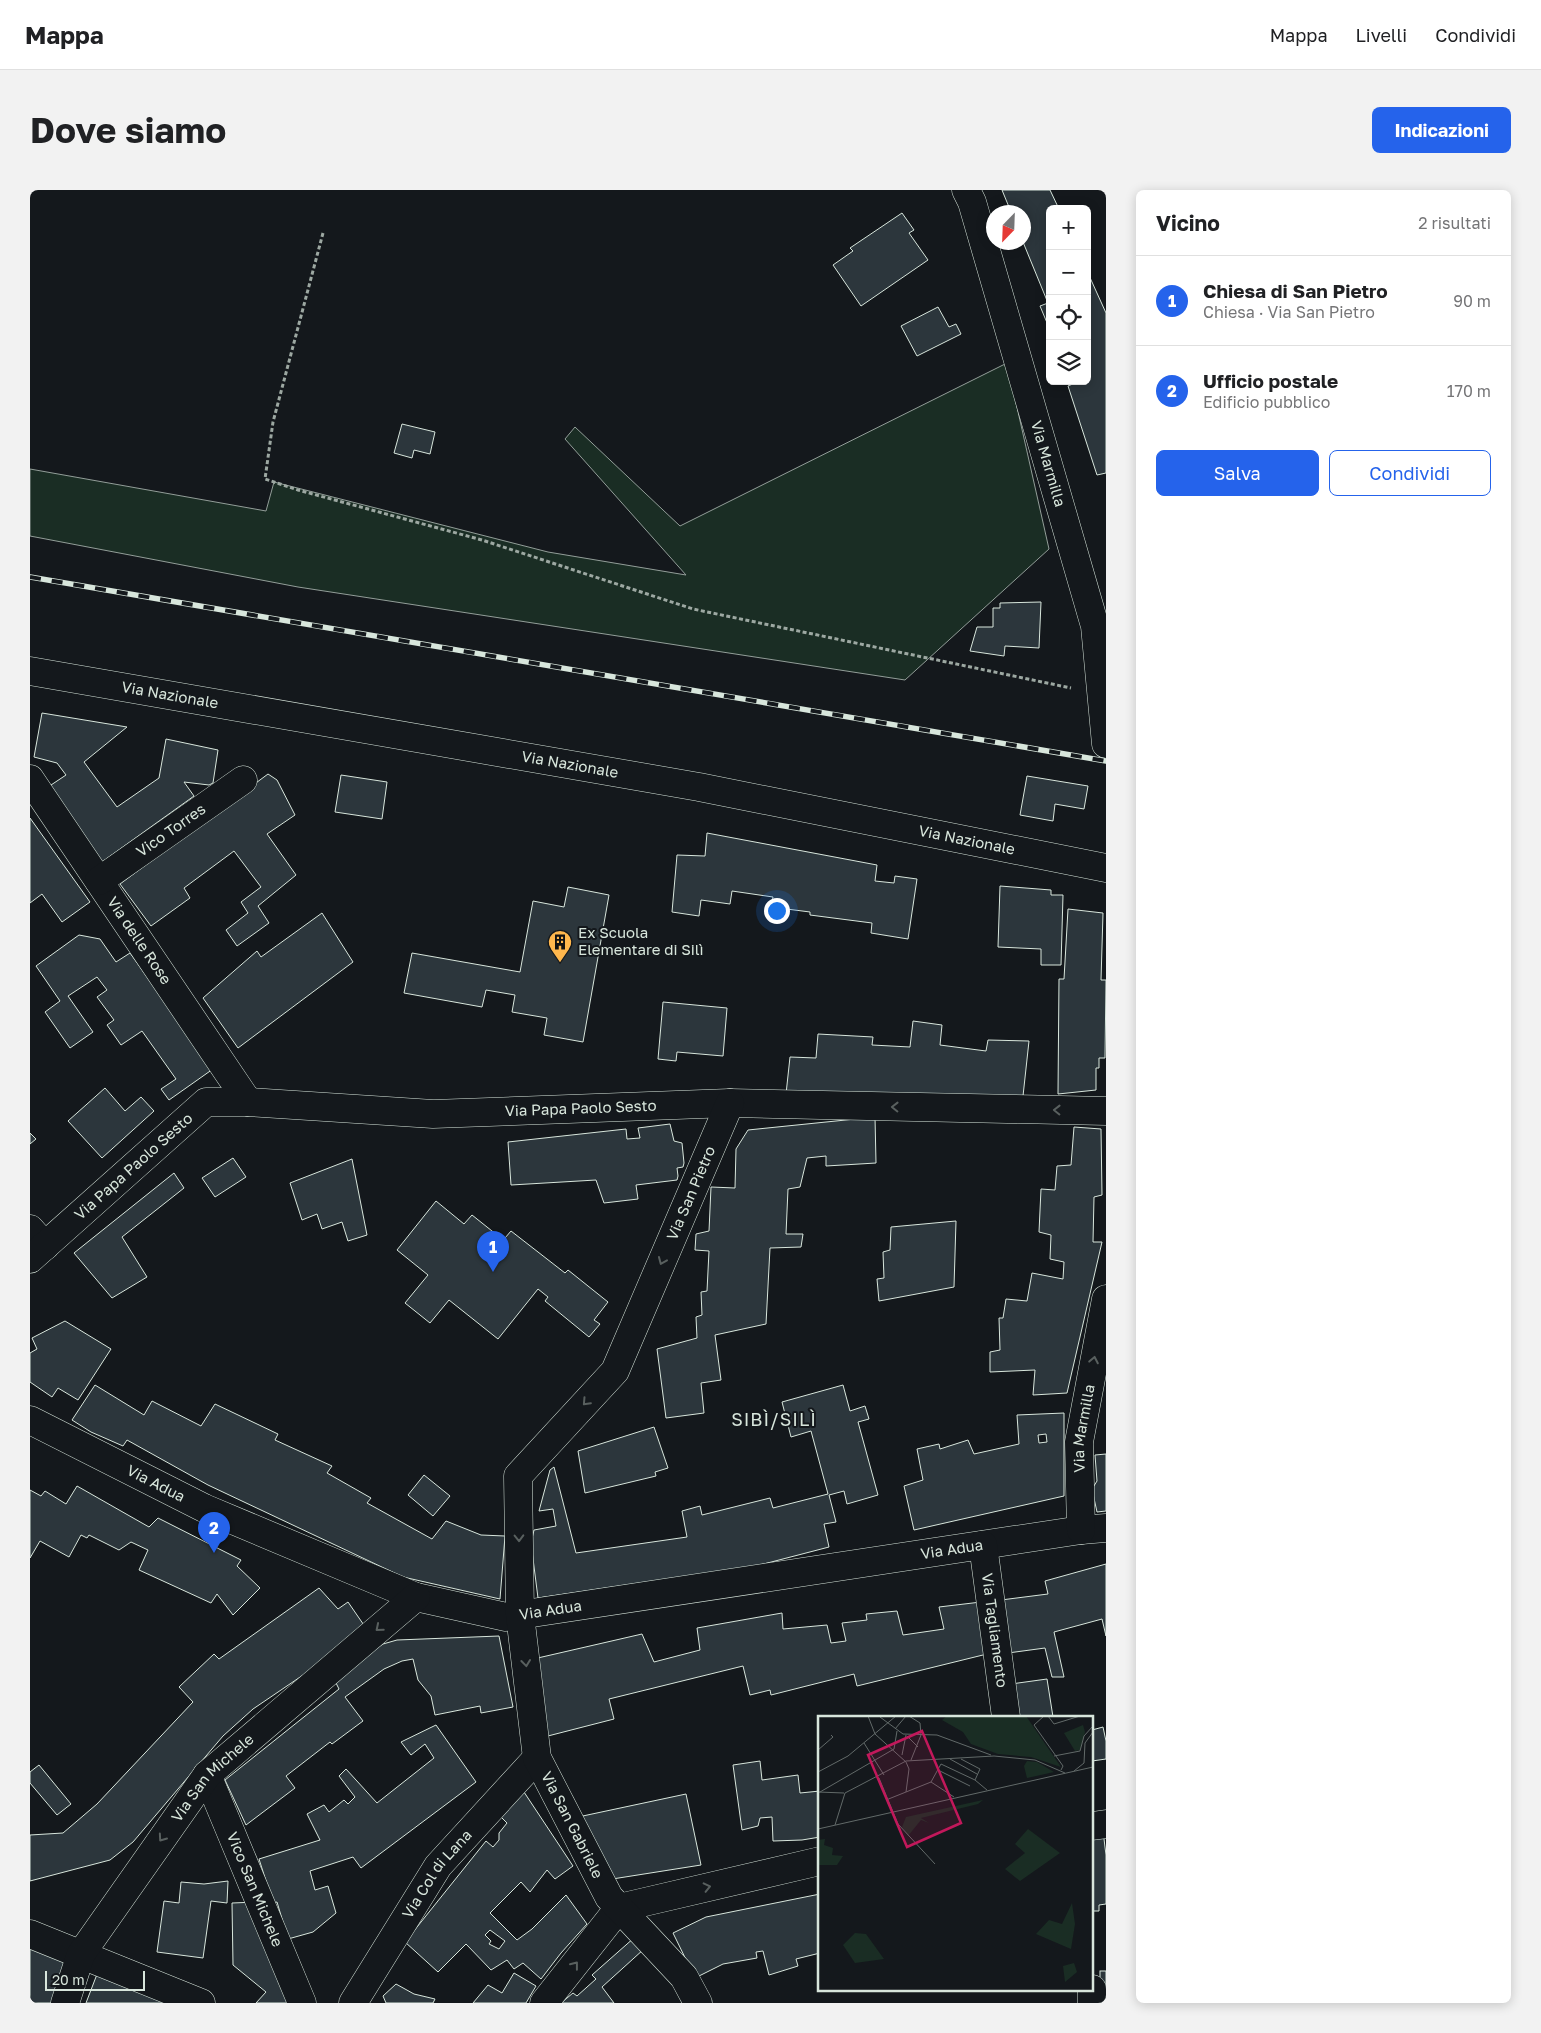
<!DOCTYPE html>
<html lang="it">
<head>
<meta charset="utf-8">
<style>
	:root { --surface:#fff; --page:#f2f2f2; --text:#202124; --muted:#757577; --line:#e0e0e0; --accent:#2563eb }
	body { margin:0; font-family:"Golos Text",sans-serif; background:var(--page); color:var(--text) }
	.controls { position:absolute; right:15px; top:15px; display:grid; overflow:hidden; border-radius:8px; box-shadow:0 2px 12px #0003 }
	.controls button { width:45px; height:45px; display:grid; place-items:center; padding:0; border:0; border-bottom:1px solid var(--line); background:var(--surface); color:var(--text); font:25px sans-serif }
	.compass { position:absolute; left:956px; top:15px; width:45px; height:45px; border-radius:50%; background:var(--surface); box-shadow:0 2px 12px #0003; rotate:203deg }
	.scale { position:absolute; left:15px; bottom:12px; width:100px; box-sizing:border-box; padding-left:5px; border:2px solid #d8e6dc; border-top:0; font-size:14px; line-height:18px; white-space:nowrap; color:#d8e6dc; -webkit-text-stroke:4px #14181c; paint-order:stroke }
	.you { position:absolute; left:746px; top:720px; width:18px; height:18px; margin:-12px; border:4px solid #fff; border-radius:50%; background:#1a73e8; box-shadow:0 0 0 8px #1a73e833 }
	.badge { display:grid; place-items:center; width:32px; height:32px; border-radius:50%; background:var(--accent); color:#fff; font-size:16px; font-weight:700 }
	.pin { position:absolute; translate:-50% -41px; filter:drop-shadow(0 1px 2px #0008) }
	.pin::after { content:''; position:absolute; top:26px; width:18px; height:15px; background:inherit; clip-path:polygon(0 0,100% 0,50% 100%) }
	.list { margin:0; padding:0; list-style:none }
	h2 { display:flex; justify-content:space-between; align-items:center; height:65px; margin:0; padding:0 20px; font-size:21px }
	h2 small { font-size:16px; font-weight:400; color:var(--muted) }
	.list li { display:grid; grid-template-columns:32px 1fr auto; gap:15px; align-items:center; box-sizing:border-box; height:90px; padding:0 20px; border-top:1px solid var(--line) }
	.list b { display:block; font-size:19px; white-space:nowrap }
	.list p { margin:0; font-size:16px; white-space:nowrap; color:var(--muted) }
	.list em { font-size:16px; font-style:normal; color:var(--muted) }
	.actions { display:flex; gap:10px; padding:15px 20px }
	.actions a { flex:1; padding:11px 0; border:1px solid var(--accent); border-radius:8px; text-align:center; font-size:18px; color:var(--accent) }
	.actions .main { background:var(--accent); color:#fff }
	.icon { flex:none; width:28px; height:28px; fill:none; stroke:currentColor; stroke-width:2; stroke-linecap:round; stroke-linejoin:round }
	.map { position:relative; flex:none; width:1076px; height:1813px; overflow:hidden; border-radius:8px }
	header { display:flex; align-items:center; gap:30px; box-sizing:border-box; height:70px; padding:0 25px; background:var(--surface); border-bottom:1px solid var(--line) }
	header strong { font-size:24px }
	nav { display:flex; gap:28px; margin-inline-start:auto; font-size:18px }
	.intro { display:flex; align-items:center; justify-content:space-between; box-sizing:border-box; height:120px; padding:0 30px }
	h1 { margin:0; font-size:35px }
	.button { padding:12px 22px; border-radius:8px; background:var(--accent); color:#fff; font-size:18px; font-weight:700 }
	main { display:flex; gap:30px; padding:0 30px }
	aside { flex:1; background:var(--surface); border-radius:8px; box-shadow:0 2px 12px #0003 }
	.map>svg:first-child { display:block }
	.green { fill:#1a2d24; stroke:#939e99 }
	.building { fill:#2c363c; stroke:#d8e6dc; fill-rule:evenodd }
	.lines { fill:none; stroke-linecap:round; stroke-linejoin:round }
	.minor-casing { stroke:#d8e6dc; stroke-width:29 }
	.major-casing { stroke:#d8e6dc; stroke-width:29 }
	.path { stroke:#9da8a2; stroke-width:3; stroke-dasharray:4 2.5; stroke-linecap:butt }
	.minor { stroke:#14181c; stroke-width:28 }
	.major { stroke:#14181c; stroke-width:28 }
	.rail-casing { stroke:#d8e6dc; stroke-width:5.5 }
	.rail { stroke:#14181c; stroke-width:4; stroke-dasharray:11; stroke-linecap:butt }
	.oneway { stroke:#59605f }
	.labels { text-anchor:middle; stroke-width:4; stroke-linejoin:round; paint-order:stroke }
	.street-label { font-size:15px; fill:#d8e6dc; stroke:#14181c }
	.poi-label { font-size:15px; fill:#d8e6dc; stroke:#14181c; text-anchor:start }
	.quarter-label { font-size:18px; letter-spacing:1px; fill:#d8e6dc; stroke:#14181c }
	.inset-road { fill:none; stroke:#626a69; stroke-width:1 }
	.view { fill:#c2185b; fill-opacity:0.15; stroke:#c2185b; stroke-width:2.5 }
	.inset-edge { fill:none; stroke:#d8e6dc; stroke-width:2.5 }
</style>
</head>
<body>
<header>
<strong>Mappa</strong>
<nav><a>Mappa</a><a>Livelli</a><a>Condividi</a></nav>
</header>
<div class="intro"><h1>Dove siamo</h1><a class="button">Indicazioni</a></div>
<main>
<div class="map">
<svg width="1076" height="1813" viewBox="0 0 1076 1813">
	<rect width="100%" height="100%" fill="#14181c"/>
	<path class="green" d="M977,173l42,186 -144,131 -607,-93 -268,-51v-67l236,42 8,-29 274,70 138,23 -121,-136 10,-12 105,99z"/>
	<g class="building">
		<path d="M972,0h48l9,19h-9v121l-10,-24 8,-3 -25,-61 1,-30h-13z"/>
		<path d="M872,23l12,17 -5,3 19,27 -67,46 -28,-41 20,-14 -3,-3z"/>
		<path d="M1057,81l19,42v160l-9,2 -29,-89 12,-5h7z"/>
		<path d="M908,117l11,20 7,-3 5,10 -44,22 -16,-30z"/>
		<path d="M372,234l33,8 -5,22 -16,-4 -2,8 -18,-5z"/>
		<path d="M1011,412l-2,46 -34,-2 -1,10 -34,-5 7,-24h16v-19h7v-5z"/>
		<path d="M12,523l85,14 -43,35 33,45 42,-29 7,-39 52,11 -5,33 -4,2 -25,-3 10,14 -92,66 -54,-75 18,-12 -9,-12 -23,-6z"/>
		<path d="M238,584l9,6 18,35 -28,19 29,41 -38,31 11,17 -32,23 -11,-16 22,-17 -7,-11 20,-15 -27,-36 -50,37 6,10 -39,28 -31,-42z"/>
		<path d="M311,585l46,7 -5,37 -47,-7z"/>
		<path d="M997,586l61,10 -4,23 -29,-5 -2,17 -33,-6z"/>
		<path d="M0,628l60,84 -28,20 -20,-28 -12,9z"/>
		<path d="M677,643l170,32 -2,16 19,2 1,-7 22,3 -9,60 -37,-6 1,-10 -62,-8v-3l-39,-5 2,-10 -41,-6 -2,13 -29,-4 -2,16 -27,-4 5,-57 28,1z"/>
		<path d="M970,696l51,4v5h12l-2,70h-20v-16l-43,-2z"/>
		<path d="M538,697l41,8 -26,147 -39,-7 3,-17 -35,-6 3,-17 -29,-5 -4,17 -78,-14 8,-40 108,19 13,-71 31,6z"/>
		<path d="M1038,719l35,4 -2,67h5l-1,78h-6v10h-3v22l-38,4 1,-115h5z"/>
		<path d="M292,723l31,49 -115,86 -35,-50 54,-47 4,6z"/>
		<path d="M49,745l21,4 16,23 14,-9 83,116 -44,31 -8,-11 15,-10 -34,-48 -21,14 -14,-20 7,-5 -17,-23 10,-7 -10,-13 -29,19 25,36 -23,16 -25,-36 15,-11 -24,-35z"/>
		<path d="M633,812l64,6 -4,48 -46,-4 -1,9 -18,-2z"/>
		<path d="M883,831l29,4 -2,20 46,6 2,-11 41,1 -6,55 -237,-2 4,-37 26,1 2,-24 55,3 -1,8 38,2z"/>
		<path d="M75,898l20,23 16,-14 13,14 -52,47 -34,-37z"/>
		<path d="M845,927l1,46 -50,3v-10l-19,2 -7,29 -12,2 -2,45h17l-2,13 -31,1 -4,76 -51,11 6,45 -20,3 3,30 -38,5 -9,-69 40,-11 -1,-21 6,-2 -1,-23 6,-1 2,-40 -14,-1 1,-16 13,-3 2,-44 24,1 1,-39 12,-19z"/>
		<path d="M640,934l4,17 8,2 2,20 -1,4 -6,1 1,8 -1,4 -41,5 2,14 -34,4 -8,-23 -85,5 -3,-43 118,-13 1,10 13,-1 -2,-10z"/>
		<path d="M1044,937l27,2 1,66 -8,2 -1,45h9l-35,151 -34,2 2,-25 -45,2v-20l10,-2 -1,-32h4l3,-19 21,2 5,-28 31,6 1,-17 -14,-3 1,-24 -12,-3 2,-43 14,1 2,-24 14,-1z"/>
		<path d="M0,943l6,6 -6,5z"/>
		<path d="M203,968l13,19 -31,20 -13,-19z"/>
		<path d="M322,969l15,76 -19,6 -6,-19 -20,7 -5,-15 -15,6 -12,-37z"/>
		<path d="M144,983l10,15 -62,49 25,40 -35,21 -38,-45z"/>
		<path d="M406,1011l28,23 8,-9 25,20 2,-2 6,5 6,-7 54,42 3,-3 40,32 -14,18 6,4 -11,13 -44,-36 3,-4 -10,-8 -40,50 -49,-39 -19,23 -25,-20 23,-28 -31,-25z"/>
		<path d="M926,1031l-2,66 -75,14 -2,-22 7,-1 -1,-26 7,-2 1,-23z"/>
		<path d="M35,1131l46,28 -33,51 -20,-12 -6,9 -22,-15v-29l7,-4 -5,-11z"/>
		<path d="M65,1195l49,30 8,-14 49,25 14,-22 63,30 -3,6 57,26 -5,7 44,25 -4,5 65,36 14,-18 35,14 24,1 -5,63 -97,-22 -195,-92 -81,-45 -4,6 -32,-14 -19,-12z"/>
		<path d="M813,1195l7,26 15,-5 4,13 -11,3 20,73 -31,9 -3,-13 -15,4 7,27 -12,2 5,23 -73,19 -218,32 -7,-55 3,-13 22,-4 -3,-17 -14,2 11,-41 4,-3 22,86 111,-16 -5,-26 18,-5 2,9 68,-17 3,10 55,-14 -17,-63 -20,6 -9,-35z"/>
		<path d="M1034,1223v83l-150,34 -10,-44 19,-6 -6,-31 22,-5 1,5 28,-9 6,14 45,-10 -2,-29zM1016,1244l1,8 -8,1 -1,-8z"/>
		<path d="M624,1237l14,41 -13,4 1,4 -71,17 -7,-42z"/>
		<path d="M1076,1264v57l-9,1 -5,-23 5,-8 -2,-26z"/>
		<path d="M394,1285l26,21 -17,20 -25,-21z"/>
		<path d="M47,1296l72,41 9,-9 83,42 -4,6 23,22 -27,27 -16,-21 -6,9 -72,-33 9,-20 -17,-8 -12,8 -30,-15 -2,3 -6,-3 -12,22 -29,-16 -10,17v-68l11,6 4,-5 21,13z"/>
		<path d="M1076,1374v72l-4,-17 -48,13 10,45h-12l-7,-29 -37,5 -7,-53 47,-6 -3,-13z"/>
		<path d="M289,1398l19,21 10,-7 20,29 -115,78 -30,27 -90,106 -23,18 -80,21v-46l33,-2 34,-29 96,-102 -14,-15 35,-33 5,5z"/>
		<path d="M951,1412l6,52 -130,32 -3,-12 -83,21 -1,-5 -20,5 -7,-29 -134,33 5,20 -70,18 -15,-77 113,-26 12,28 46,-12 -3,-22 85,-15 1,16 44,-4 4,18 15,-2 -4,-18 25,-3 -1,-6 31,-3 6,24 41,-6 -5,-22z"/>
		<path d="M469,1446l14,71 -32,6 -1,-7 -45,9 -4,-19 -13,-16 -5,-21 -11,2 -18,8 -39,28 18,24 -31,23 -2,-2 -44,34 9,12 -49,37 -21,-45 114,-91 -6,-12 50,-33 14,-4z"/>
		<path d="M1017,1489l6,38h-39l-3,-33z"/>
		<path d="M406,1535l40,57 -115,86 -8,-11 -43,14 5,19 13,-4 8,27 -23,19 -25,7 -11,-37 -4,1 -14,-44 61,-19 -13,-26 17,-9 5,7 15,-12 4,4 7,-7 -16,-21 7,-7 31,34 57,-45 -9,-14 -14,11 -10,-13z"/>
		<path d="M1073,1537l3,14v18l-14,2v-31z"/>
		<path d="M730,1571l2,19 36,-5 2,18 20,-2v46l-18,3 -29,1 -1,-24 -12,1 -2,8 -16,4 -9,-65z"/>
		<path d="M9,1575l32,39 -14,11 -27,-32v-11z"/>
		<path d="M490,1596l53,80 -18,13 -8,-9 -17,22 -9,-10 -31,31 27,27 15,-11 34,-34 21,29 -26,29 -20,26 -18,-16 -9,6 -7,-9 -16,10 -25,-26 -28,28 -33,-30 81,-101 7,6 6,-7v-7l8,-10 -11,-11zM460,1740l15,11 -6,8 -10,-5 2,-3 -6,-6z"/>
		<path d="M656,1604l15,71 -95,15 -28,-63z"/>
		<path d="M1073,1641l3,24v49l-7,1v6h-7v-79z"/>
		<path d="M198,1691l-1,22 -16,-2 -8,57 -46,-6 7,-51 15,2 2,-21 23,2z"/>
		<path d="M790,1704v59l-24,6 2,7 -29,9 -6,-24 -7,1 1,6 -34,6 -28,14 -22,-45 33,-16z"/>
		<path d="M227,1712l41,101h-42l10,-11 -33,-27 -1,-62z"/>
		<path d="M605,1747l9,12 -42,38 12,16h-53l12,-10 4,3 19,-17 -4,-4z"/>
		<path d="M0,1751l41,17 -16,45h-25z"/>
		<path d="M69,1779l70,34h-83z"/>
		<rect x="1070" y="1781" width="6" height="32"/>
		<path d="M484,1783l22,13 -10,17h-53l15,-18 14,8z"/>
		<path d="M366,1794l18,10 21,5 -2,4h-47l-3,-7z"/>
	</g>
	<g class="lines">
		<g class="minor-casing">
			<g id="minor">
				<path id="s1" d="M936,0l6,12 123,424 11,118"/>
				<path id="s2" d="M0,589l218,323"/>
				<path id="s3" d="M69,691l144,-101"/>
				<path d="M0,1039l15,17"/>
				<path id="s4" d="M0,1069l176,-157h42l185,12 297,-11 376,8"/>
				<path id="s5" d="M0,1230l174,88 212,89 90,20 575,-87 25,-2"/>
				<path id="s6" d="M1051,1340l-2,-88 27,-143"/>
				<path id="s7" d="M953,1355l23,172"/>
				<path id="s8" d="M177,1585l95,228"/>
				<path d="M1062,1636l14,-2"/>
				<path d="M0,1744l171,69"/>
				<path id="s9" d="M35,1813l16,-49 126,-179 209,-178"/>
				<path id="s10" d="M323,1813l85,-137 99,-108"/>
				<path d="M514,1813l75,-95 201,-47"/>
				<path id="s11" d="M668,1813l-14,-26 -75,-80 -72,-139 -17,-143 -2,-139 97,-105 115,-268"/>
				<path d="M1062,1813v-14"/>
			</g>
		</g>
		<g class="major-casing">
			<g id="major">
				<path id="s12" d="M0,481l669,116 407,81"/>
			</g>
		</g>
		<path class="path" d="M293,43l-50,189 -8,57 33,11 184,50 211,69 378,79"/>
		<use href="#minor" class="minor"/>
		<use href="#major" class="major"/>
		<g class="rail-casing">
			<path id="rail" d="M0,387l1076,184"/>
		</g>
		<use href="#rail" class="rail"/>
	</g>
	<defs><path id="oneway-chevron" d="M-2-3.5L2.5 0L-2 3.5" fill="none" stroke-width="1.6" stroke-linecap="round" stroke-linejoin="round" transform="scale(1.25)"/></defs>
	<g class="oneway">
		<use href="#oneway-chevron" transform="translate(865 917) rotate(-179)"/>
		<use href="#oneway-chevron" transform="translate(1027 920) rotate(-179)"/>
		<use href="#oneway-chevron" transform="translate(632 1071) rotate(113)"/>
		<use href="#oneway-chevron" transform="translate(1064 1170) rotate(-79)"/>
		<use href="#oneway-chevron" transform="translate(556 1212) rotate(133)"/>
		<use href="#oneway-chevron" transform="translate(489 1348) rotate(89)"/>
		<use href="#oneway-chevron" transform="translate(349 1438) rotate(140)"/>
		<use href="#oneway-chevron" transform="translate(496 1473) rotate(83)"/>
		<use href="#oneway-chevron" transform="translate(132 1648) rotate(125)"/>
		<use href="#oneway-chevron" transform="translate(677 1697) rotate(-13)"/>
		<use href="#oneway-chevron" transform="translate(545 1775) rotate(-52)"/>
	</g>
	<defs>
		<g id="building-pin" transform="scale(1.25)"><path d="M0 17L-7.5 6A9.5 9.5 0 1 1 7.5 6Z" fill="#ffb74d" stroke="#14181c"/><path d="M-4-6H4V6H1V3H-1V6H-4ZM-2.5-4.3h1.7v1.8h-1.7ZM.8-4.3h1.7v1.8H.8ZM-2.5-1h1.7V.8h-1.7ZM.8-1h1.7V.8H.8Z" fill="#111"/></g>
	</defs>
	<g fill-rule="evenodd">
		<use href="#building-pin" x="530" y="752"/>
	</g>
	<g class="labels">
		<g class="street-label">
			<text dy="5" stroke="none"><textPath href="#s1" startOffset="286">Via Marmilla</textPath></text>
			<text dy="5" stroke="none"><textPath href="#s12" startOffset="142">Via Nazionale</textPath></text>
			<text dy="5" stroke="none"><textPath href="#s12" startOffset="548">Via Nazionale</textPath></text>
			<text dy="5" stroke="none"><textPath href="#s3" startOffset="88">Vico Torres</textPath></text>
			<text dy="5" stroke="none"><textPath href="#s12" startOffset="952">Via Nazionale</textPath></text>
			<text dy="5" stroke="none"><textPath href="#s2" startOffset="195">Via delle Rose</textPath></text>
			<text dy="5" stroke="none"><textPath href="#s4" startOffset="611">Via Papa Paolo Sesto</textPath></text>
			<text dy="5" stroke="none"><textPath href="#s4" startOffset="139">Via Papa Paolo Sesto</textPath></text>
			<text dy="5" stroke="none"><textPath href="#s11" startOffset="915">Via San Pietro</textPath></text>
			<text dy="5" stroke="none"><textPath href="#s6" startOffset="102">Via Marmilla</textPath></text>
			<text dy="5" stroke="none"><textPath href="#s5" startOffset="141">Via Adua</textPath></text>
			<text dy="5" stroke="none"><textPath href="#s5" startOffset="968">Via Adua</textPath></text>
			<text dy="5" stroke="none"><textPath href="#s5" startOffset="562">Via Adua</textPath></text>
			<text dy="5" stroke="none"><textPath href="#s7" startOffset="86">Via Tagliamento</textPath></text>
			<text dy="5" stroke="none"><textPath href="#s9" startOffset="272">Via San Michele</textPath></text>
			<text transform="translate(542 1635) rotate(63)" y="5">Via San Gabriele</text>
			<text dy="5" stroke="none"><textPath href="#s10" startOffset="154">Via Col di Lana</textPath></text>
			<text dy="5" stroke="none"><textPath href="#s8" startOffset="124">Vico San Michele</textPath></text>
		</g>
		<g class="poi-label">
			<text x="548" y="748">Ex Scuola<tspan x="548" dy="17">Elementare di Silì</tspan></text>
		</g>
		<g class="quarter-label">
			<text x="744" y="1236">SIBÌ/SILÌ</text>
		</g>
	</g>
	<g transform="translate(788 1526)">
		<rect width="275" height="275" fill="#14181c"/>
		<path d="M129,0h79l35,51 -30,-10 -33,-3 -27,-10 -8,-12 -21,-12zM265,9l2,7 -5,18 -5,1 -11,-18zM209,45l10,1 17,10 -27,6 -3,-12zM165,84l-5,4 -57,14 8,5 -8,-3 -13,16 -6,-9 4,-10zM210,113l32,24 -40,28 -15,-12 20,-16 -10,-9zM7,123l-1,6 9,3 -1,7 11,1 -6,9h-18l-1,-25zM254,187l3,21 -4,25 -35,-15 13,-14 13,4zM37,217l11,1 18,25 -29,4 -12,-18zM256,247l3,9 -12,10 -2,-16z" fill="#1a2d24"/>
		<path class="inset-road" d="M50,0l7,18 31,28 3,7 -3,23M91,0l11,7 1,12 -10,25M226,0l-10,9 29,41 -2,4M230,0l6,8 26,-8M62,1l23,17 34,1 54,20M77,13l11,-13M89,20l11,11M46,27l20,32M0,34l15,-13 -2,-2M84,39l4,-20M236,40l26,-5 4,-15 9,-10M132,43l27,15M143,43l19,10 -5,11M123,48l34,16 12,10M120,54l32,16M256,55l10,-8 1,-20 8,-11M0,56l30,-16 48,-40M61,62l19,46 37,40M113,66l23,15M113,66l10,-18M0,76l26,1M2,76l74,-43 3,-18M68,84l45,-18M17,109l10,-32 61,-32 88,-5 41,4 30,13M0,113l275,-62"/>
		<path class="view" d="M104,15l39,92 -54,24 -39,-92z"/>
		<rect width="275" height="275" class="inset-edge"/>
	</g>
</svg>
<div class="controls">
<button>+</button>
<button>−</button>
<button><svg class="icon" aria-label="locate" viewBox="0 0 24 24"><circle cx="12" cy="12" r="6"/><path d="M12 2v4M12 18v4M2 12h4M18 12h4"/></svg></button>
<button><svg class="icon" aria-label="layers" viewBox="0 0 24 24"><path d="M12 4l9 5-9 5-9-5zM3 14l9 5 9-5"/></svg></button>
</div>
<svg class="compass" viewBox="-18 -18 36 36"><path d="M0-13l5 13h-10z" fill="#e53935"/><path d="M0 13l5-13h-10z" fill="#757577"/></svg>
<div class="scale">20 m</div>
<div class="you"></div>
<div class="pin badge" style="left:463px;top:1082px">1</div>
<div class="pin badge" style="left:184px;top:1363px">2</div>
</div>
<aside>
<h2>Vicino<small>2 risultati</small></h2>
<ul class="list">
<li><span class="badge">1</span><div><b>Chiesa di San Pietro</b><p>Chiesa · Via San Pietro</p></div><em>90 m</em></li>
<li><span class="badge">2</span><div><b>Ufficio postale</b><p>Edificio pubblico</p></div><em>170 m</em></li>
</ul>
<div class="actions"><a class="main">Salva</a><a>Condividi</a></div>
</aside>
</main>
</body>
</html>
